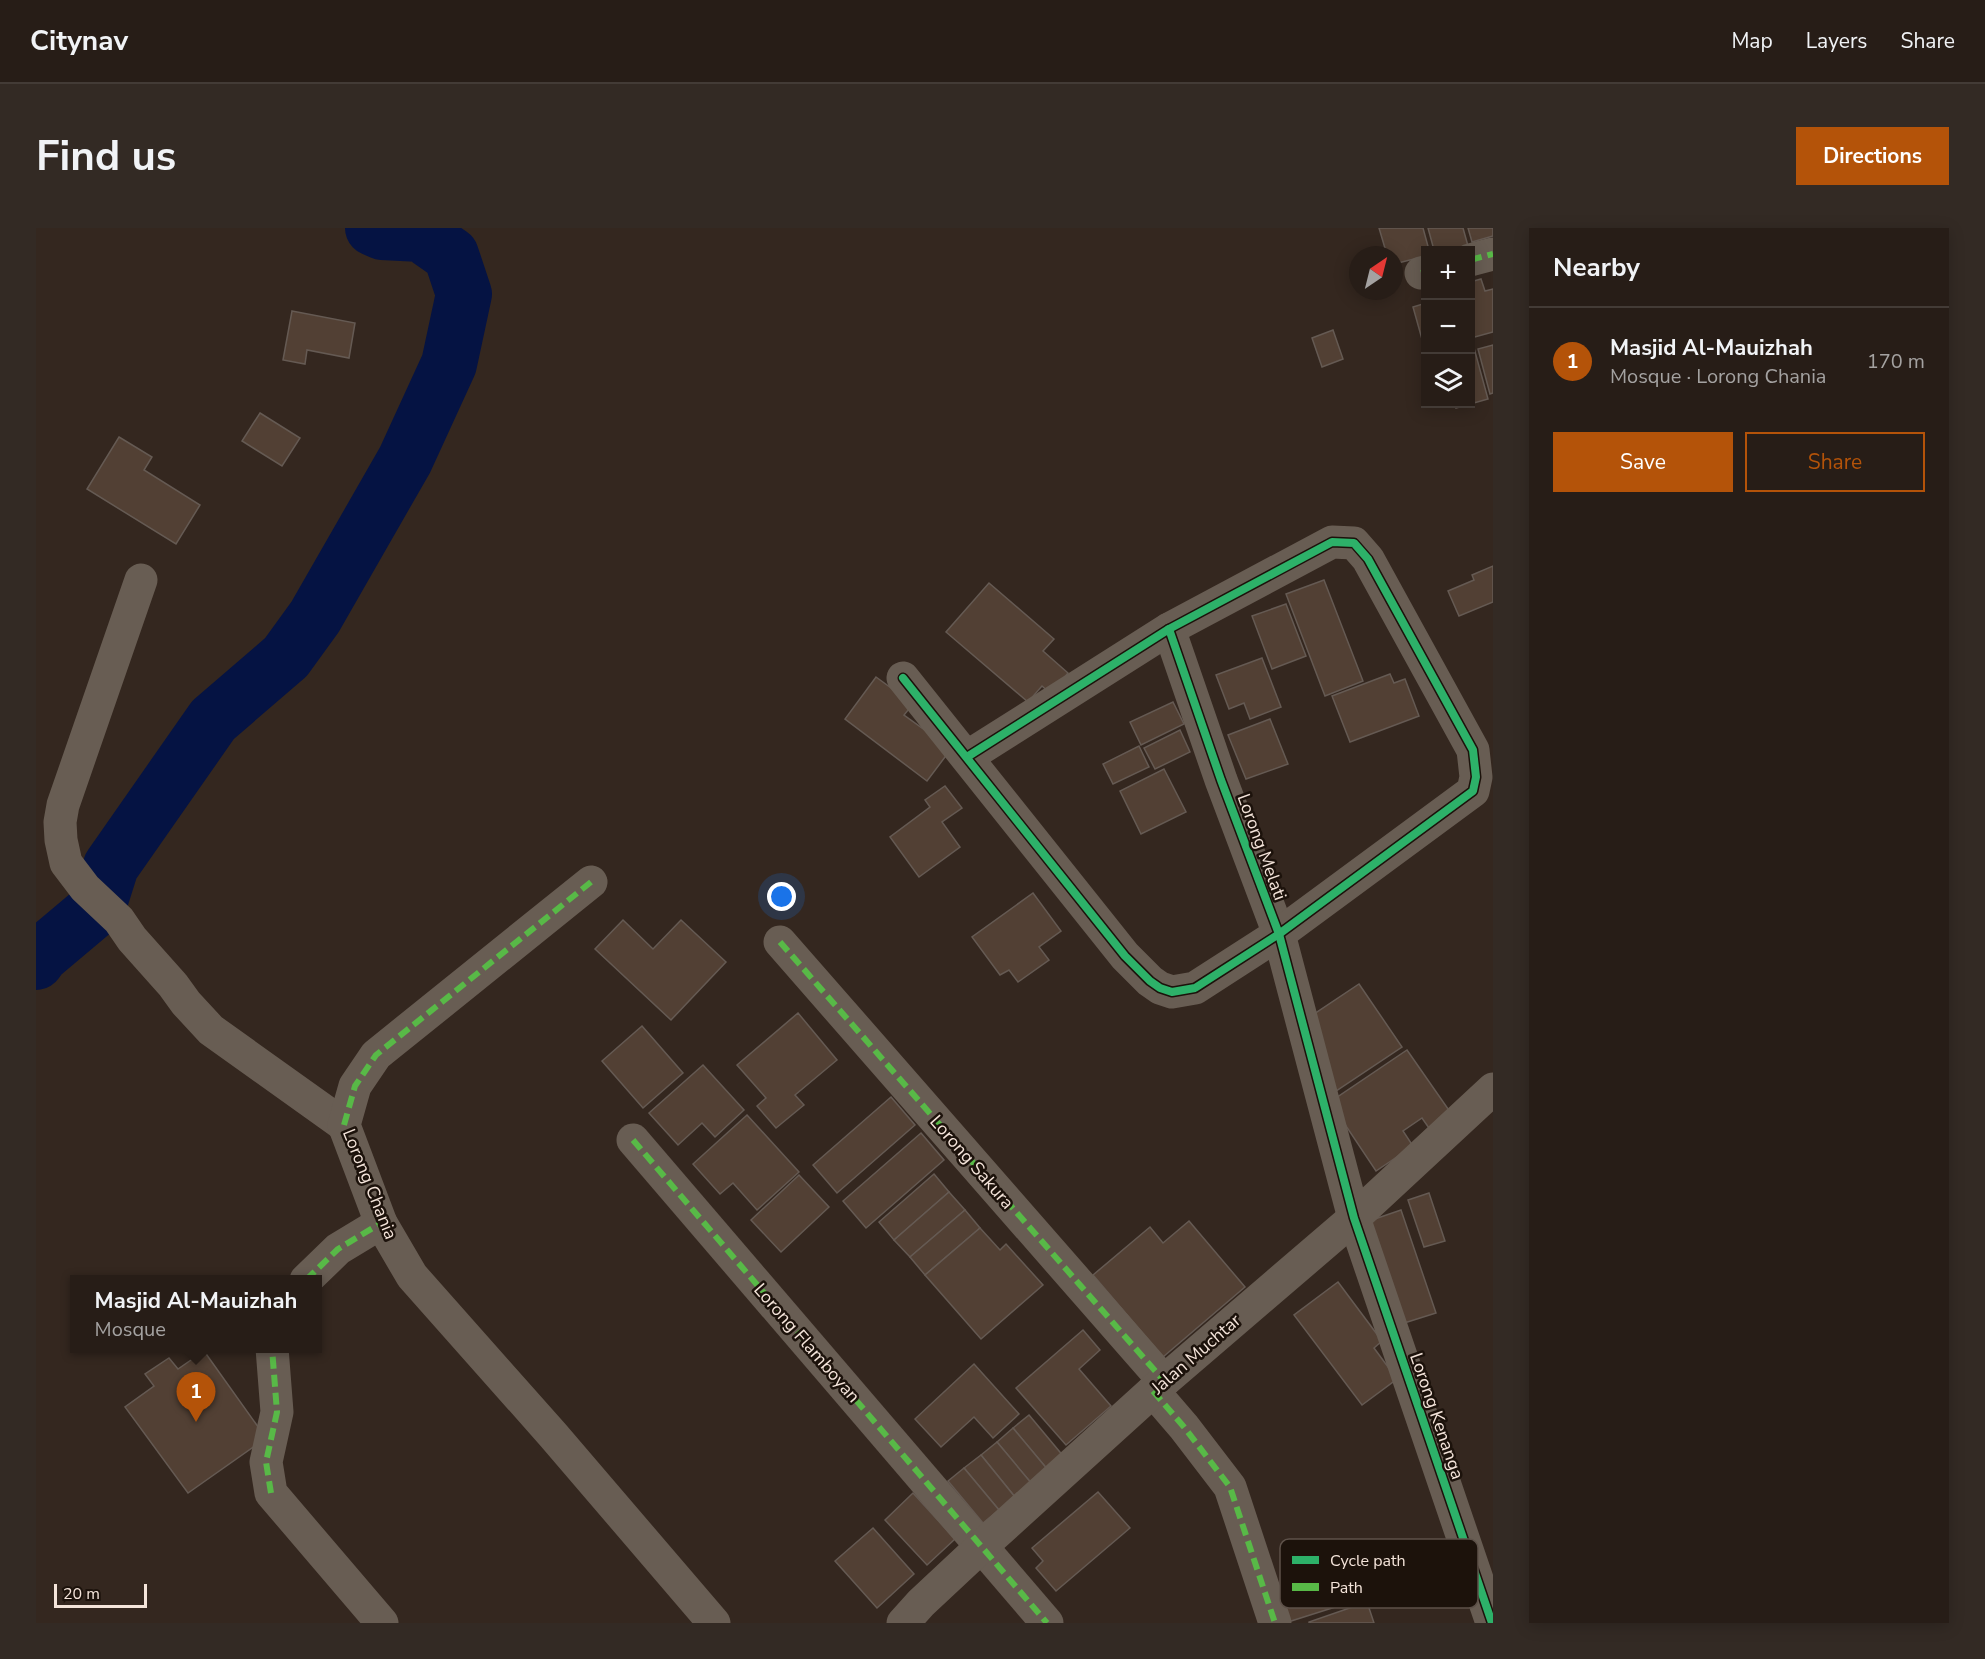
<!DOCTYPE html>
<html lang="en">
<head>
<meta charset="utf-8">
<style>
	:root { --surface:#271d17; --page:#332a24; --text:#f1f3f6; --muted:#a4a2a1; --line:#433b36; --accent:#b45309 }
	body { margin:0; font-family:"Nunito Sans",sans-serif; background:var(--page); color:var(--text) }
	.controls { position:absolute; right:18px; top:18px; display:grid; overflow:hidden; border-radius:0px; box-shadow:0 3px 15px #0003 }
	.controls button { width:54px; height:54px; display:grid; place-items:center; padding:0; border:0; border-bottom:2px solid var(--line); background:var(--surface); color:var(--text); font:30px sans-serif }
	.compass { position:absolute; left:1313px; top:18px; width:54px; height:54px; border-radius:50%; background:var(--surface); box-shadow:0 3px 15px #0003; rotate:35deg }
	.scale { position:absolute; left:18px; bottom:15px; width:93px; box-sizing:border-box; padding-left:6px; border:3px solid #f4e4da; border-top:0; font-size:16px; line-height:21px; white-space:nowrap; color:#f4e4da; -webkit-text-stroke:4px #1c120b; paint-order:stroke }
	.you { position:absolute; left:746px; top:669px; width:21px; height:21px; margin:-15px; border:4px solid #fff; border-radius:50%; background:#1a73e8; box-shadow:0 0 0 9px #1a73e833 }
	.badge { display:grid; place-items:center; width:39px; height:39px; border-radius:50%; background:var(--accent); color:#fff; font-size:20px; font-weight:700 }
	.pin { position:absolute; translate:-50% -50px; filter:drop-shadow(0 2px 3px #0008) }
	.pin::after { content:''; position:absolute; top:32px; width:21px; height:18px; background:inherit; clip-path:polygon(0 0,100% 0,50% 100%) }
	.popup { position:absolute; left:34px; top:1047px; width:252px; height:78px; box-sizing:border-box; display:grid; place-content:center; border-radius:0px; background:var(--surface); filter:drop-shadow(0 2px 4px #0005); font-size:20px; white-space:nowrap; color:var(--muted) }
	.popup b { font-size:22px; color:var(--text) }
	.popup::after { content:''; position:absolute; left:50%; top:100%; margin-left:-12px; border:12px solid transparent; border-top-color:var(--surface) }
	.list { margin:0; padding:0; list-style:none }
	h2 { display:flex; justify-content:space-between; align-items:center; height:78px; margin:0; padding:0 24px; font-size:26px }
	h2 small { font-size:20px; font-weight:400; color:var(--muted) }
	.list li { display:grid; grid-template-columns:39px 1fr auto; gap:18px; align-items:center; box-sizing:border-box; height:108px; padding:0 24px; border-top:2px solid var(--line) }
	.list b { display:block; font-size:22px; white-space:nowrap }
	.list p { margin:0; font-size:20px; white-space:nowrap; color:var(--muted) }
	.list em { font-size:20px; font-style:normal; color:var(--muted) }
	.actions { display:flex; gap:12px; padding:18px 24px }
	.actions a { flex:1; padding:14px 0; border:2px solid var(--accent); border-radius:0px; text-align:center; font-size:21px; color:var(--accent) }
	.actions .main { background:var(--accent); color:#fff }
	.icon { flex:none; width:33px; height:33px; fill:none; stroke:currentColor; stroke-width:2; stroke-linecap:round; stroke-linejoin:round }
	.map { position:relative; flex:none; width:1457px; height:1395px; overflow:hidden; border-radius:0px }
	header { display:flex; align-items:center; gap:36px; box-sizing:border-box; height:84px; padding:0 30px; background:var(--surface); border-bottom:2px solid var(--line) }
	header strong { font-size:28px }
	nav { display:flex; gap:33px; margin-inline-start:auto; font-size:21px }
	.intro { display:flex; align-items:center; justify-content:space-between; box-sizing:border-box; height:144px; padding:0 36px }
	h1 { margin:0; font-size:42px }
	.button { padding:15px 27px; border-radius:0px; background:var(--accent); color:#fff; font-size:21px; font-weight:700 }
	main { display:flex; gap:36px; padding:0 36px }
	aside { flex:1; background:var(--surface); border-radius:0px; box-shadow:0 3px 15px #0003 }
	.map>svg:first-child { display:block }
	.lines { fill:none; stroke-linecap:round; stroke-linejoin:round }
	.river { stroke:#051343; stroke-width:56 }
	.building { fill:#524034; stroke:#655a53; stroke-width:1.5 }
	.minor { stroke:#685d53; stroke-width:33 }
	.quiet { stroke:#58b947; stroke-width:6; stroke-dasharray:12 6; stroke-linecap:butt }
	.cycleway-casing { stroke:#1c120b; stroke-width:11 }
	.cycleway { stroke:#2db169; stroke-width:8 }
	.labels { text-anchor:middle; stroke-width:5; stroke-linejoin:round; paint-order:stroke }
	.street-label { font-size:18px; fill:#f4e4da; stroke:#1c120b }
	.key { fill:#1c120b; stroke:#5d5149; stroke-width:1.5 }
	.key-label { font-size:16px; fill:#f4e4da }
</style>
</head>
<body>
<header>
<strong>Citynav</strong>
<nav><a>Map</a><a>Layers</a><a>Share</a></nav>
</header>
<div class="intro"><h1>Find us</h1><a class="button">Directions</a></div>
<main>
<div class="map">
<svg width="1457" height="1395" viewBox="0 0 1457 1395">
	<rect width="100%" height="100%" fill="#34271f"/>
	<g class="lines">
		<path class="river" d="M0,734l5,-7 57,-48 13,-41 102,-146 73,-63 29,-40 90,-157 44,-96 15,-70 -13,-39 -30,-21 -39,-2 -9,-4"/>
	</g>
	<g class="building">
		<path d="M1343,0h44l6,22h-3v6l-32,8v-9h-7z"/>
		<path d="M1392,0h35l5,18 -18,4h-16z"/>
		<path d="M1432,0h25v8l-21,6z"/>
		<path d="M1445,51l4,12 8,-2v43l-22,6 -1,-56z"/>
		<path d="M1390,75v47h-1l-12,-43z"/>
		<path d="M256,83l63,12 -6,35 -42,-8 -2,14 -22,-4z"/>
		<path d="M1297,102l10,29 -21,8 -10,-29z"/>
		<path d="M1457,117v48l-3,1 -12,-45z"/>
		<path d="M1438,120l14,51 -32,9 -1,-4h15v-55z"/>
		<path d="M224,185l40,25 -18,28 -40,-25z"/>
		<path d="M83,209l33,20 -8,13 56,35 -24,39 -89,-55z"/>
		<path d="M1457,338v36l-34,14 -11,-25 26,-11 -2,-5z"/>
		<path d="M1288,352l39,101 -38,15 -39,-102z"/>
		<path d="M953,355l65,56 -11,12 25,22 -17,21 -9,-8 -14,16 -82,-70z"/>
		<path d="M1250,376l20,52 -34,13 -20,-53z"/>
		<path d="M1226,430l19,49 -31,12 -6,-16 -15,6 -13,-34z"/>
		<path d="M1354,446l4,9 11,-4 14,37 -69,26 -18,-46z"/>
		<path d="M840,449l37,27 -9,11 47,34 -24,32 -82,-62z"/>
		<path d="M1137,474l11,22 -43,21 -11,-23z"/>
		<path d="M1234,491l18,45 -42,15 -18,-44z"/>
		<path d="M1144,502l10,22 -35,17 -11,-21z"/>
		<path d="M1103,518l10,21 -36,17 -10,-20z"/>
		<path d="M1128,541l22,43 -45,22 -21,-43z"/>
		<path d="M909,558l17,22 -20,14 18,25 -41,30 -29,-40 40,-30 -5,-7z"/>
		<path d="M997,665l28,38 -22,16 10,13 -31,22 -9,-12 -9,5 -28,-38z"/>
		<path d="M587,692l30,29 28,-29 45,42 -55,58 -76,-71z"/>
		<path d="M1323,756l43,63 -69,46 -28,-73z"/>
		<path d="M762,785l39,47 -42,35 9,10 -28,23 -19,-22 9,-8 -29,-33z"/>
		<path d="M606,798l41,47 -40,35 -41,-47z"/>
		<path d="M1371,822l46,66 -22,15 -9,-13 -19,13 10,15 -37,25 -46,-69z"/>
		<path d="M667,837l41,45 -29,27 -13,-14 -24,22 -29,-32z"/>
		<path d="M855,869l24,28 -78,68 -24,-28z"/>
		<path d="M711,887l52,57 -42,38 -24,-27 -13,11 -27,-30z"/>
		<path d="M885,905l23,27 -78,68 -23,-27z"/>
		<path d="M898,946l15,18 -55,48 -15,-18z"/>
		<path d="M763,947l30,32 -48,45 -30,-32z"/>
		<path d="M913,964l16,18 -55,47 -16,-17z"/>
		<path d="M1393,965l16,48 -21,6 -16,-47z"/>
		<path d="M929,982l15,18 -55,47 -15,-18z"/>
		<path d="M1365,982l35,103 -35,11 -35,-102z"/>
		<path d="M1153,993l56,66 -82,70 -70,-82 57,-48 13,16z"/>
		<path d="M944,1000l20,22 6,-6 37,41 -62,54 -56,-64z"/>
		<path d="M1302,1054l44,59 -8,7 23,31 -35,26 -68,-90z"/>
		<path d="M1047,1102l17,20 -21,19 32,37 -45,39 -50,-57z"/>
		<path d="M168,1123l62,87 -78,55 -63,-86 29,-21 -9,-12 24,-16 9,11z"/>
		<path d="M938,1136l45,50 -26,24 -19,-21 -33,30 -26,-28z"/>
		<path d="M993,1187l35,42 -16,13 -35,-42z"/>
		<path d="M977,1200l35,42 -16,14 -35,-42z"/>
		<path d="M961,1214l35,42 -17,13 -34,-42z"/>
		<path d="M945,1227l34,42 -16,13 -35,-42z"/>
		<path d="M928,1240l35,42 -16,13 -35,-42z"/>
		<path d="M1062,1264l32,36 -74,63 -20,-23 7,-7 -11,-13z"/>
		<path d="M877,1265l42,46 -28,26 -42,-45z"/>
		<path d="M837,1300l41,46 -37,34 -42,-47z"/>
		<path d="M1323,1335l11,33 -82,26 -11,-33z"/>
		<path d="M1331,1374l7,21h-65v-1z"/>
	</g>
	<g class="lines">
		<g class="minor">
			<path d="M1434,32l23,-6"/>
			<path d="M1385,45l5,-1"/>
			<path d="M105,352l-78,225 -3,17 1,18 5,23 19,25 34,32 13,19 41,46 13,18 25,27 133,95"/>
			<path d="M1133,401l52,151 58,154 75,284 138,405"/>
			<path d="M867,450l222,278 25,25 10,7 12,4 23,-4 84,-54 194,-143 3,-14 -3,-27 -105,-191 -14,-16 -22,-1 -163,87 -202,128"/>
			<path d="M555,654l-215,173 -21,31 -11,39 37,98 31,53 141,159 161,188"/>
			<path d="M744,714l384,439"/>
			<path d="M597,912l414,483"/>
			<path d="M270,1052l32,-31 43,-26"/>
			<path d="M236,1120l5,64 -11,50 5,31 111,130"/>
			<path d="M1117,1163l31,36 46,60 45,136"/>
			<path d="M867,1395l18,-20 61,-57 182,-165 190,-163 139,-129"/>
		</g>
		<g class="quiet">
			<path d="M1434,32l23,-6"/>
			<path d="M1385,45l5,-1"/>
			<path d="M744,714l384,439"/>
			<path d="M308,897l11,-39 21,-31 215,-173"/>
			<path d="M597,912l414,483"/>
			<path d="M270,1052l32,-31 43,-26"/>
			<path d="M1117,1163l31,36 46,60 45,136"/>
			<path d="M235,1265l-5,-31 11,-50 -5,-64"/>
		</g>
		<g class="cycleway-casing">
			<g id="cycleway">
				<path d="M1133,401l52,151 58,154 75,284 138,405"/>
				<path d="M867,450l222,278 25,25 10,7 12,4 23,-4 84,-54 194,-143 3,-14 -3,-27 -105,-191 -14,-16 -22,-1 -163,87 -202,128"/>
			</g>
		</g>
		<use href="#cycleway" class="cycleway"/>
	</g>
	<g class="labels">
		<g class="street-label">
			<text transform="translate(1226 619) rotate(70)" y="6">Lorong Melati</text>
			<text transform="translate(936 934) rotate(49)" y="6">Lorong Sakura</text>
			<text transform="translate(334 956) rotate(68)" y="6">Lorong Chania</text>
			<text transform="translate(771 1115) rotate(49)" y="6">Lorong Flamboyan</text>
			<text transform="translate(1160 1126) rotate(-41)" y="6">Jalan Muchtar</text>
			<text transform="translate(1401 1188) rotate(71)" y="6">Lorong Kenanga</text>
		</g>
	</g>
	<rect x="1244" y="1311" width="198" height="69" rx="9" class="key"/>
	<rect x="1256" y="1328" width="27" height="8" fill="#2db169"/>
	<rect x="1256" y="1355" width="27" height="8" fill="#58b947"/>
	<g class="key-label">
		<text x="1294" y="1338">Cycle path</text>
		<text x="1294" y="1365">Path</text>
	</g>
</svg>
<div class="controls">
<button>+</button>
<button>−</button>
<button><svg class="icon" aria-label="layers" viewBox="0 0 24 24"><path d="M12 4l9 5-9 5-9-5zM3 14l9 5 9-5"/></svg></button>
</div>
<svg class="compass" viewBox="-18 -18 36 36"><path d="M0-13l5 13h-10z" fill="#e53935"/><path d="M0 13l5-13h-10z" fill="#a4a2a1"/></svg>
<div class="scale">20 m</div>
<div class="you"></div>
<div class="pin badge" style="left:160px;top:1194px">1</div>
<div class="popup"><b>Masjid Al-Mauizhah</b>Mosque</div>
</div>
<aside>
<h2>Nearby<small></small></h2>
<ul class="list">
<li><span class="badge">1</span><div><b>Masjid Al-Mauizhah</b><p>Mosque · Lorong Chania</p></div><em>170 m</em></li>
</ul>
<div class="actions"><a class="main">Save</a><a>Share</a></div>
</aside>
</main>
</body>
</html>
